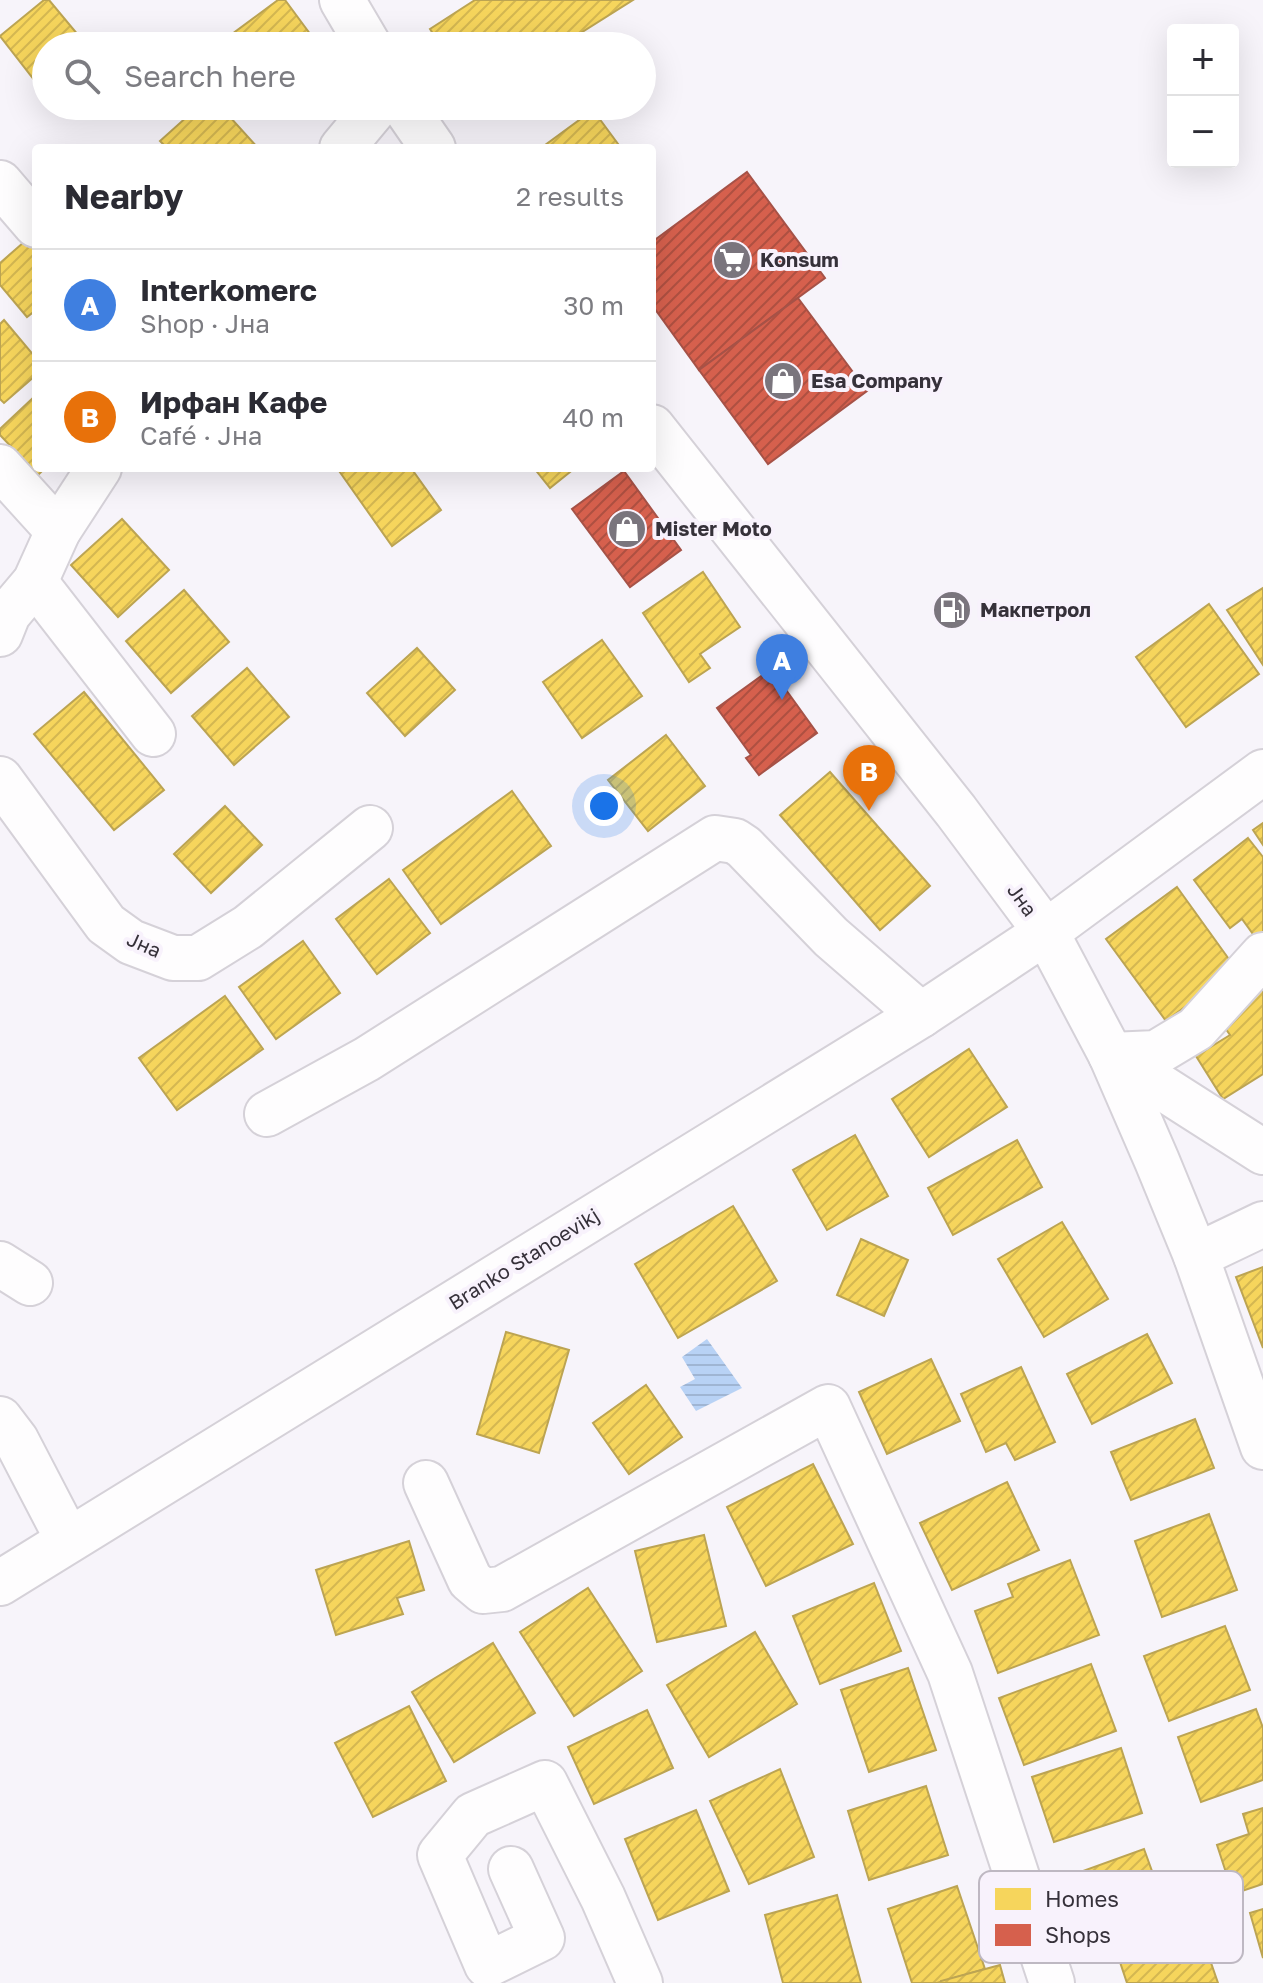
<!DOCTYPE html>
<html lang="en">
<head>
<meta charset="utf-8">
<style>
	:root { --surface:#fff; --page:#f2f2f3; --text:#2b2b33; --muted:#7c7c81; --line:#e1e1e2; --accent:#7a757d }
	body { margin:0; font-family:"Golos Text",sans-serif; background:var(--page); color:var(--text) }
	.controls { position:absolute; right:24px; top:24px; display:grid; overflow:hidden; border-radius:8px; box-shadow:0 8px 32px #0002 }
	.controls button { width:72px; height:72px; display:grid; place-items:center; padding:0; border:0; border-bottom:2px solid var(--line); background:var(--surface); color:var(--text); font:40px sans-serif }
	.you { position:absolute; left:604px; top:806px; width:28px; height:28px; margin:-20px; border:6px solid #fff; border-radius:50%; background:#1a73e8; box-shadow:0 0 0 12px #1a73e833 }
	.badge { display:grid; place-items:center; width:52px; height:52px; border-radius:50%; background:var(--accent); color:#fff; font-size:26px; font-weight:700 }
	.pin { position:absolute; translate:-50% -66px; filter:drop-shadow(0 2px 4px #0008) }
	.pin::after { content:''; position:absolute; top:42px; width:28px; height:24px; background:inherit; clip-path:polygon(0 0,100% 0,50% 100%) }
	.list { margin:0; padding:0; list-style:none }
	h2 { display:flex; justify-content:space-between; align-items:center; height:104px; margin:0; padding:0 32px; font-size:34px }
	h2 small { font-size:26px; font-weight:400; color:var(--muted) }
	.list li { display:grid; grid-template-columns:52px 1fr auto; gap:24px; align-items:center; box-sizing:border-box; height:112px; padding:0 32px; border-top:2px solid var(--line) }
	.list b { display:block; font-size:30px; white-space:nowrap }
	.list p { margin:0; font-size:26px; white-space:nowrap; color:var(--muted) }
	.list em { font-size:26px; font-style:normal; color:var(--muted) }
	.icon { flex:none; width:44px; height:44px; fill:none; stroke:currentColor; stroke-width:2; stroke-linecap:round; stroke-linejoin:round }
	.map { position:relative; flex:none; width:1263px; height:1983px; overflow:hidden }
	.search { position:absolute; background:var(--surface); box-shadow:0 8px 32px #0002; left:32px; top:32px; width:624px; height:88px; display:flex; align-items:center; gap:20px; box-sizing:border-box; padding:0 28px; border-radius:44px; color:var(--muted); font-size:30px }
	.panel { position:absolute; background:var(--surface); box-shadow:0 8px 32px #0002; left:32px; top:144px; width:624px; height:328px; border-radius:8px }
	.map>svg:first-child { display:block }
	.water { fill:url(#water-rules) }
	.homes { fill:url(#homes-hatch); stroke:#bca452; stroke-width:2 }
	.shops { fill:url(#shops-hatch); stroke:#a65247; stroke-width:2 }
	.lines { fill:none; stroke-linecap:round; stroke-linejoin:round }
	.street-casing { stroke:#d5d1d8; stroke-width:48 }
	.secondary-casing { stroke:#d5d1d8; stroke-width:48 }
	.street { stroke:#fefdfe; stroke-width:44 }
	.secondary { stroke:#fefdfe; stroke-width:44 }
	.labels { text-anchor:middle; stroke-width:8; stroke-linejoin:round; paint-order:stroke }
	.poi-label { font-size:20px; font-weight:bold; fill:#36313a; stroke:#f8f2fc; text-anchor:start }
	.street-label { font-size:20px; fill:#36313a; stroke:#f8f2fc }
	.key { fill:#f8f2fc; stroke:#beb8c2; stroke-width:2 }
	.key-label { font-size:22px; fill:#36313a }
</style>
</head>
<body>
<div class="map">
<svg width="1263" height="1983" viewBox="0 0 1263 1983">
	<defs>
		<pattern id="water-rules" width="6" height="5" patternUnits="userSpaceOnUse" patternTransform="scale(2)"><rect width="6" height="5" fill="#b8d2f5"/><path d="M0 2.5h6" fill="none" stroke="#9fb5d3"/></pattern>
		<pattern id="homes-hatch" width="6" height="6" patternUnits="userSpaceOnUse" patternTransform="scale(2)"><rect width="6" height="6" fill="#f6d55c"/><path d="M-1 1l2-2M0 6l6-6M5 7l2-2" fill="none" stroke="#d4b751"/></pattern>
		<pattern id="shops-hatch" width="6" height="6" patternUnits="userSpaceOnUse" patternTransform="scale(2)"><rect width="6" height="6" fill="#d6604d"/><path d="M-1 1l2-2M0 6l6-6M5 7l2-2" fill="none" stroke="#ae5041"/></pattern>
	</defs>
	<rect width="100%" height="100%" fill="#f7f4fa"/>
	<path class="water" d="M707,1339l35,49 -46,23 -16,-24 15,-8 -13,-22z"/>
	<g class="homes">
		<path d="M44,0h5l35,42 -6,4h-32v26l-11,9 -35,-45z"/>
		<path d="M278,0h7l34,46h-84l-7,-9z"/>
		<path d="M475,0h158l-73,46h-119l-11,-17z"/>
		<path d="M199,106h21l38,42h-91l-7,-7z"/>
		<path d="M593,110l28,38h-80z"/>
		<path d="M32,235l4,4v71l-9,7 -27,-32v-22z"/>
		<path d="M4,320l32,38v17l-32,28 -4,-4v-75z"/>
		<path d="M36,395v73h9l-7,7 -38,-40v-6z"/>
		<path d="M337,468h74l30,42 -49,36z"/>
		<path d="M534,468h41l-25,20z"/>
		<path d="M122,519l47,51 -51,47 -47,-52z"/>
		<path d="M703,572l37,55 -40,27 10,14 -21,14 -46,-69z"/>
		<path d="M1263,588v77l-36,-55z"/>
		<path d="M184,590l45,52 -58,51 -45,-52z"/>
		<path d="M1209,604l50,70 -73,53 -50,-70z"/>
		<path d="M602,640l40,56 -60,42 -39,-56z"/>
		<path d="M417,648l38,42 -50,46 -38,-43z"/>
		<path d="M247,668l42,49 -55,48 -42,-49z"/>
		<path d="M84,692l80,98 -50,40 -80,-96z"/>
		<path d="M666,735l39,51 -57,45 -40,-51z"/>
		<path d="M830,772l100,114 -50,44 -100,-115z"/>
		<path d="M512,791l39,55 -110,78 -38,-54z"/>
		<path d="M225,806l37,39 -51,48 -37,-39z"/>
		<path d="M1263,823v22l-10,-15z"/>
		<path d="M1248,838l15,19v80l-5,4 -16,-22 -12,9 -36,-48z"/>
		<path d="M389,879l41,54 -53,41 -41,-55z"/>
		<path d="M1177,887l59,82 -70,52 -60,-82z"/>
		<path d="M303,941l37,52 -64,46 -37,-52z"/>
		<path d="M1263,986v88l-40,25 -27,-43 34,-21 -13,-19z"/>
		<path d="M225,996l38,53 -86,61 -38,-52z"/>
		<path d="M969,1049l38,58 -78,50 -37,-58z"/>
		<path d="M855,1135l33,61 -61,34 -34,-60z"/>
		<path d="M1017,1140l25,47 -89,48 -25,-47z"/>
		<path d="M733,1206l44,75 -99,57 -43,-74z"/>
		<path d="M1062,1222l46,77 -64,38 -46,-78z"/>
		<path d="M861,1239l47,21 -24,56 -47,-21z"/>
		<path d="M1263,1267v81l-27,-71z"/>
		<path d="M506,1332l63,18 -30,103 -62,-19z"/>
		<path d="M1147,1334l25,49 -80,41 -25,-50z"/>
		<path d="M931,1359l29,62 -73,33 -28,-62z"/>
		<path d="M1021,1367l34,75 -40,18 -9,-17 -20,9 -25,-58z"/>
		<path d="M646,1385l36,52 -53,37 -36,-51z"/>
		<path d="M1195,1419l19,49 -83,32 -20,-48z"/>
		<path d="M813,1464l40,80 -87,42 -39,-79z"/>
		<path d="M1007,1482l32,68 -87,40 -32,-67z"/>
		<path d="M1209,1514l28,76 -75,27 -27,-76z"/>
		<path d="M704,1535l22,91 -69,16 -22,-91z"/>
		<path d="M409,1541l15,49 -27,8 6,16 -67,21 -20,-65z"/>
		<path d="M1070,1560l29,75 -101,38 -23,-62 38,-14 -5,-13z"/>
		<path d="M874,1583l27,68 -81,33 -27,-68z"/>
		<path d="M588,1588l54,83 -68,45 -54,-84z"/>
		<path d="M1225,1626l25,64 -81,31 -25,-65z"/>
		<path d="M755,1632l42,72 -88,53 -42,-72z"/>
		<path d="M493,1643l42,70 -81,49 -42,-70z"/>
		<path d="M1091,1664l25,67 -92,34 -25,-67z"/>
		<path d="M908,1668l28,82 -67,22 -28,-82z"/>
		<path d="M409,1706l37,75 -73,36 -38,-74z"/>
		<path d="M1256,1709l7,19v52l-62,22 -23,-65z"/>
		<path d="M647,1710l26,58 -79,36 -26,-57z"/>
		<path d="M1121,1748l21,65 -88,29 -22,-65z"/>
		<path d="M780,1769l34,88 -65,27 -39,-83z"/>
		<path d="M926,1786l22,69 -79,25 -21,-69z"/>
		<path d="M1263,1808v76l-30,10 -16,-49 32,-11 -6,-20z"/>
		<path d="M696,1810l33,81 -71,29 -33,-81z"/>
		<path d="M1144,1849l25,69 -89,32 -25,-69z"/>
		<path d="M957,1886l28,83 -48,14h-25l-24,-74z"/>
		<path d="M837,1895l24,88h-78l-18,-68z"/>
		<path d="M1263,1909v49l-13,-45z"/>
		<path d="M1200,1931l18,52h-91l-8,-24z"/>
		<path d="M1000,1965l5,18h-64v-2z"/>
	</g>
	<g class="shops">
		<path d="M747,172l78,106 -126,92 -47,-65v-63z"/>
		<path d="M798,298l69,93 -99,73 -69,-94z"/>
		<path d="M624,471l57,79 -51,37 -58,-78z"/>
		<path d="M771,669l46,64 -58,42 -13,-17 5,-3 -34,-47z"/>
	</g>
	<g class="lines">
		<g class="street-casing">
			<g id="street">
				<path d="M342,148l35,-42"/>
				<path d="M0,183l36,42"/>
				<path d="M0,467l58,64"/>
				<path d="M35,582l118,152"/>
				<path d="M0,634l8,-20 27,-32 23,-51 41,-63"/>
				<path d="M0,779l106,145 25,18 42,16h25l50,-31 122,-99"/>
				<path d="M1111,1055l45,-2 40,-24 67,-74"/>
				<path d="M267,1114l100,-55 348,-221 20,3 9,6 87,90 90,78"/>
				<path d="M0,1264l30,19"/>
				<path d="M0,1419l16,21 52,100"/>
				<path d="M426,1483l44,97 13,11 19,-2 326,-182 122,266 102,310"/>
				<path d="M511,1869l31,69 -55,27 -47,-110 33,-40 72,-32 58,115 37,85"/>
			</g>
		</g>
		<g class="secondary-casing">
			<g id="secondary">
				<path d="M342,0l27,46"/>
				<path d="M404,106l29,42"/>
				<path d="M652,427l304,384 90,121 65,123 46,106 39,95 67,191"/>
				<path d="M1111,1055l152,97"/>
				<path d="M1196,1256l67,-32"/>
				<path d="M0,1583l921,-568 125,-83 217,-160"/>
			</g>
		</g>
		<use href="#street" class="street"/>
		<use href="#secondary" class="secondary"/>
	</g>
	<defs>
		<g id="supermarket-disc" transform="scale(2)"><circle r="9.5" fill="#7a757d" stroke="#f8f2fc"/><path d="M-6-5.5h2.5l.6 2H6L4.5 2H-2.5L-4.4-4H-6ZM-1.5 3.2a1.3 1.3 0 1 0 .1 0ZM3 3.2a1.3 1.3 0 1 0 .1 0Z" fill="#fff"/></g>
		<g id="shop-disc" transform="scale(2)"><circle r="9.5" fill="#7a757d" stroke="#f8f2fc"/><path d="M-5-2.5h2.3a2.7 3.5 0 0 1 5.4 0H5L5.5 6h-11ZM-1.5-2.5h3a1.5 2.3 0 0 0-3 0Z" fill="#fff"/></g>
		<g id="fuel-disc" transform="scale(2)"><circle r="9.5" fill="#7a757d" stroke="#f8f2fc"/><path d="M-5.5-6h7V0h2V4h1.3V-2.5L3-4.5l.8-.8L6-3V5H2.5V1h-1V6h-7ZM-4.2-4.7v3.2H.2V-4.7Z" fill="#fff"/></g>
	</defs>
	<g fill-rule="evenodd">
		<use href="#supermarket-disc" x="732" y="260"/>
		<use href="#shop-disc" x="783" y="381"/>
		<use href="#shop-disc" x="627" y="529"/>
		<use href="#fuel-disc" x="952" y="610"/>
	</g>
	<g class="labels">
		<g class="poi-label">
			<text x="760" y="267">Konsum</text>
			<text x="811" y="388">Esa Company</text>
			<text x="655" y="536">Mister Moto</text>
			<text x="980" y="617">Макпетрол</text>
		</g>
		<g class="street-label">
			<text transform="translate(1022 900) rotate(54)" y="7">Јна</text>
			<text transform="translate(144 945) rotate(24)" y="7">Јна</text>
			<text transform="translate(524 1259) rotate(-32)" y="7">Branko Stanoevikj</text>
		</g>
	</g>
	<rect x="979" y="1871" width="264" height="92" rx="12" class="key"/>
	<rect x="995" y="1888" width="36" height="22" fill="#f6d55c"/>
	<rect x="995" y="1924" width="36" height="22" fill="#d6604d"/>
	<g class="key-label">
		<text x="1045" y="1907">Homes</text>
		<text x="1045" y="1943">Shops</text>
	</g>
</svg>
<div class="controls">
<button>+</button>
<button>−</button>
</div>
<div class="you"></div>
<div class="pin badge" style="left:782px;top:700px;background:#3f7fe0">A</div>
<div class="pin badge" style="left:869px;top:811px;background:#e8710a">B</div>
<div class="search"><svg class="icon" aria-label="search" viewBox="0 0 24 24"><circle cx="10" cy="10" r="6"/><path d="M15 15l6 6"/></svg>Search here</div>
<section class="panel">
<h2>Nearby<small>2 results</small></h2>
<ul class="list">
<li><span class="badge" style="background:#3f7fe0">A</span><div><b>Interkomerc</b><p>Shop · Јна</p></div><em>30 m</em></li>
<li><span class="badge" style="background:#e8710a">B</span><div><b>Ирфан Кафе</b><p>Café · Јна</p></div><em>40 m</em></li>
</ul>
</section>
</div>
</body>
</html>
